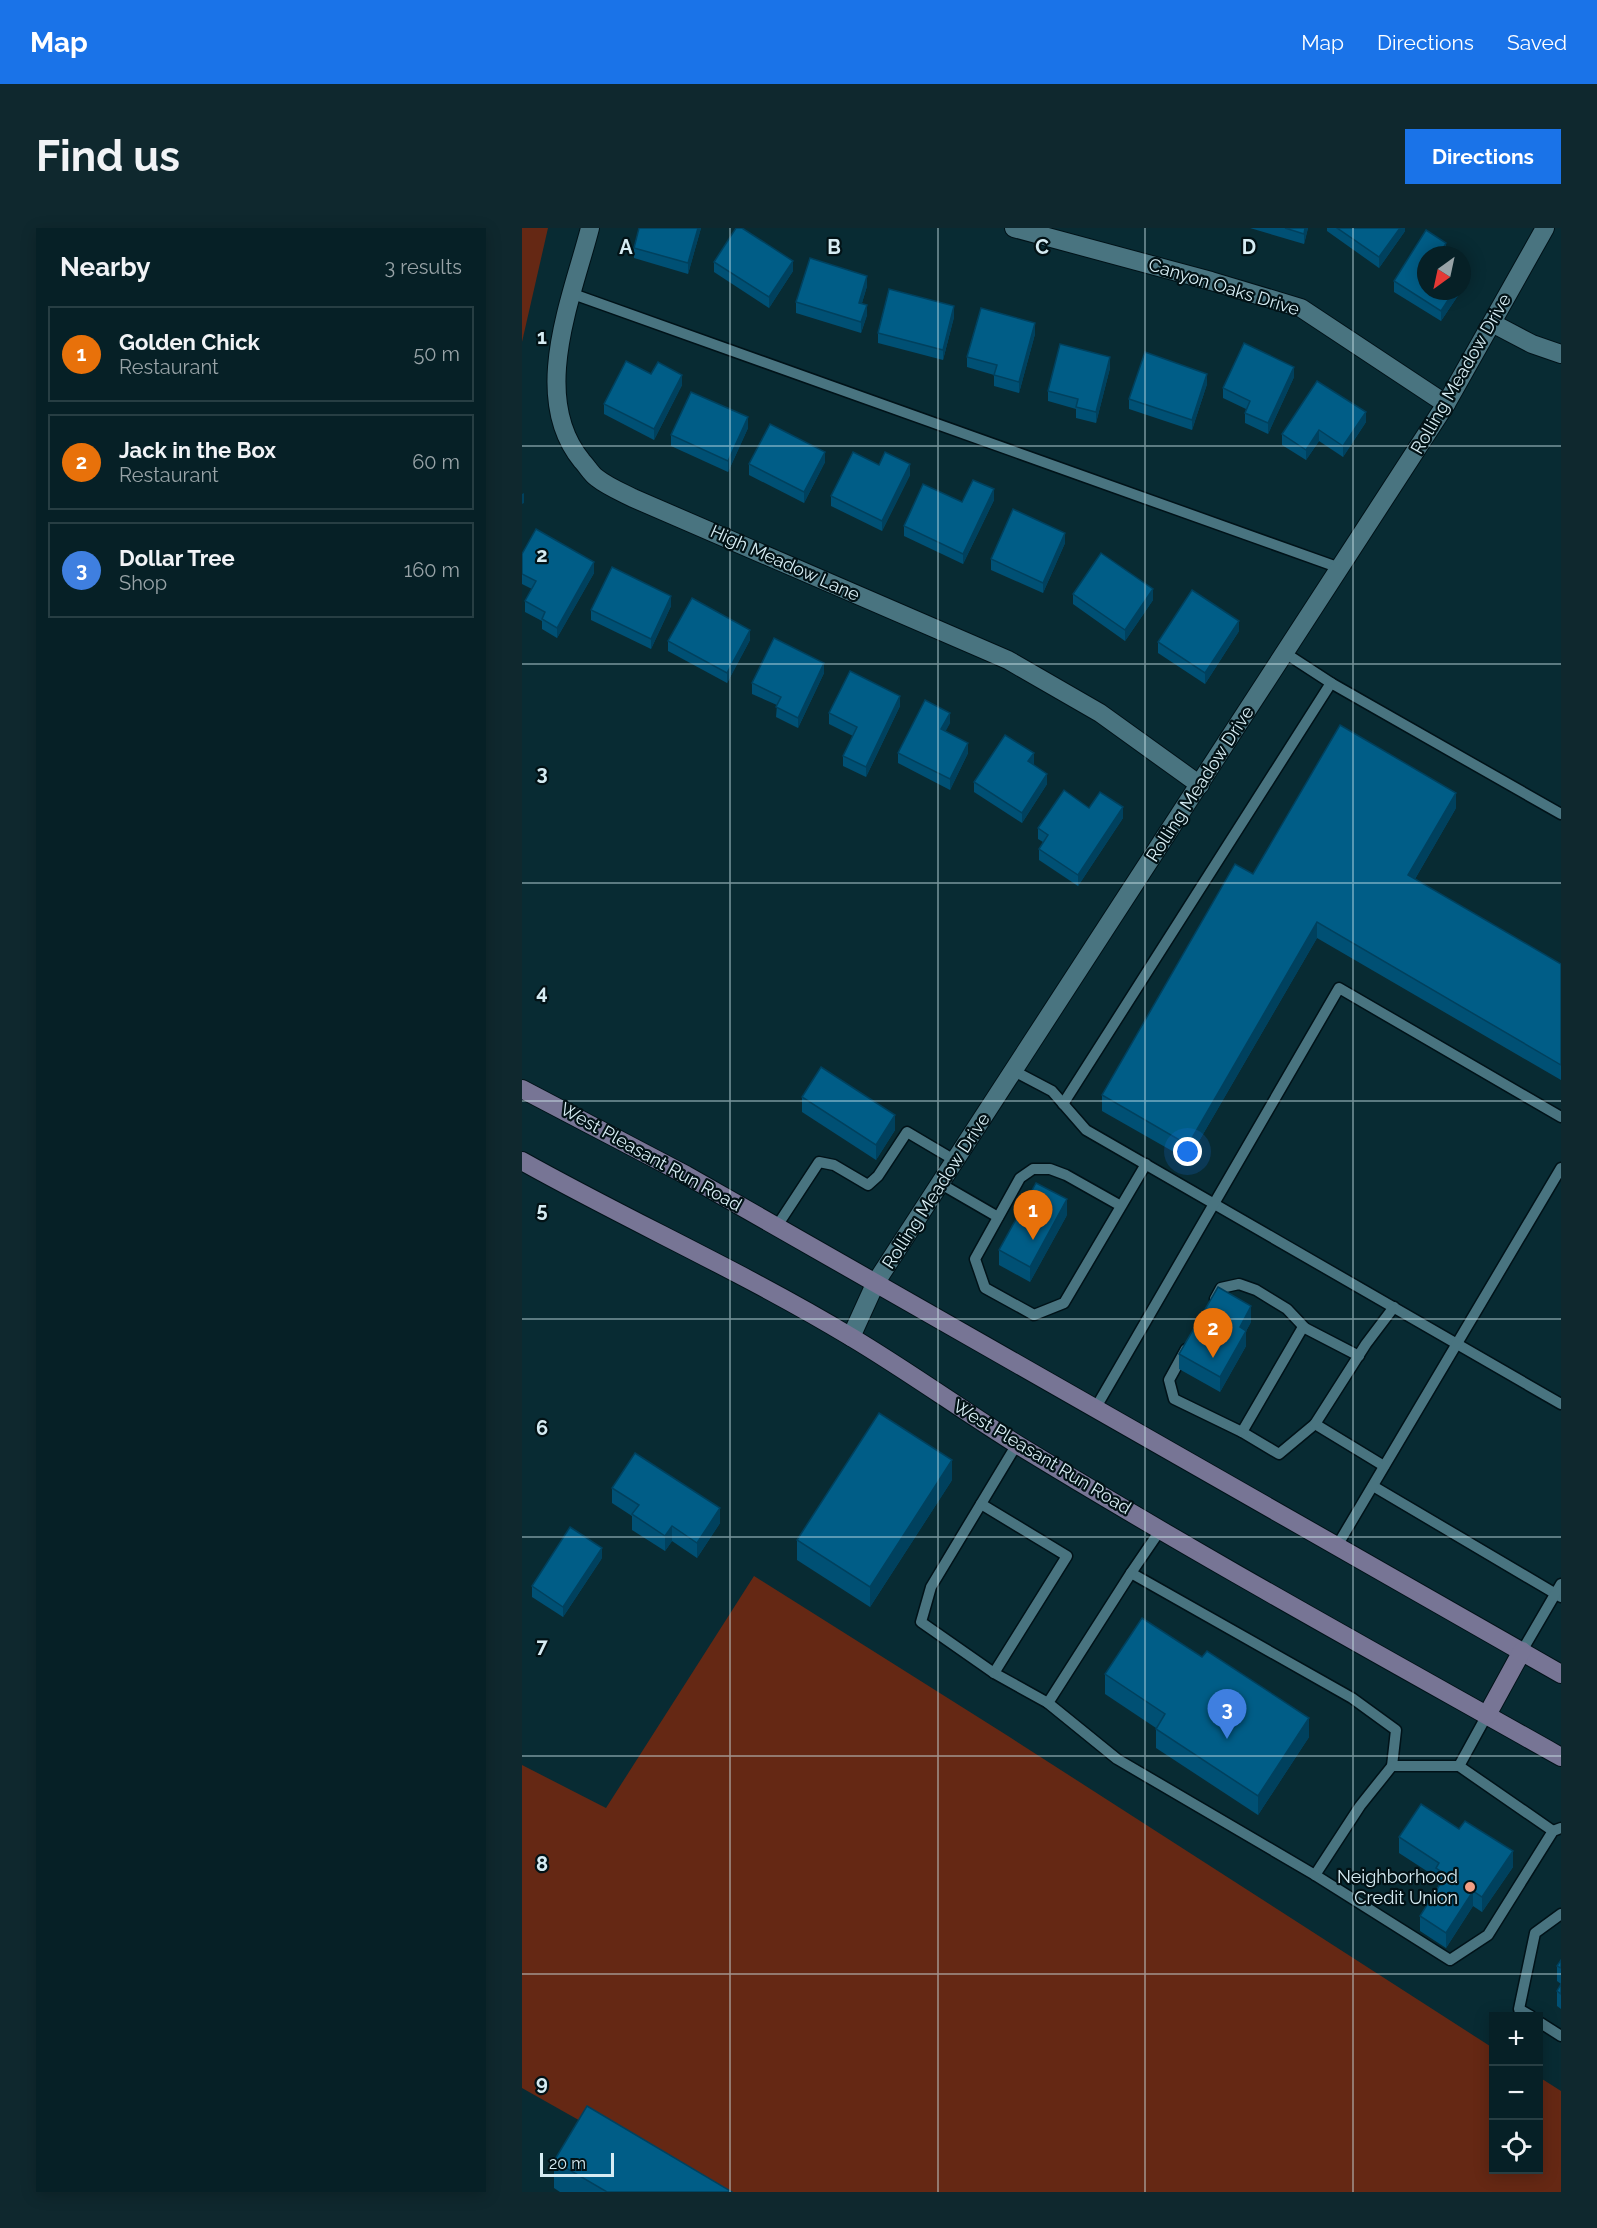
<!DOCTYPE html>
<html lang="en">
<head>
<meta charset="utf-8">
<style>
	:root { --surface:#062026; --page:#0f282e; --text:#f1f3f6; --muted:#98a3a7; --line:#273e43; --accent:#1a73e8 }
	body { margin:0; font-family:Raleway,sans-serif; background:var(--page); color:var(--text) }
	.controls { position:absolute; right:18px; bottom:18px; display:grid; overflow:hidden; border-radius:0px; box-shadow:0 3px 15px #0003 }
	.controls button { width:54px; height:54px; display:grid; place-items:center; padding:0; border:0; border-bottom:2px solid var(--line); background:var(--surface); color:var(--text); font:30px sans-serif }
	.compass { position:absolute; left:895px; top:18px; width:54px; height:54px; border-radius:50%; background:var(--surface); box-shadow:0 3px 15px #0003; rotate:213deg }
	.scale { position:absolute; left:18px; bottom:15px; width:74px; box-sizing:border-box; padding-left:6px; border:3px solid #d6ecf3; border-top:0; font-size:16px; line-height:21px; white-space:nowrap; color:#d6ecf3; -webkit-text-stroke:4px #021216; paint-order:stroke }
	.you { position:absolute; left:666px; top:924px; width:21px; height:21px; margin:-15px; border:4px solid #fff; border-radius:50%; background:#1a73e8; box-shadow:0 0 0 9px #1a73e833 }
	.badge { display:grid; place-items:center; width:39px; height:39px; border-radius:50%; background:var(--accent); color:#fff; font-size:20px; font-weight:700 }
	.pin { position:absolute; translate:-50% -50px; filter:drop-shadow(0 2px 3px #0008) }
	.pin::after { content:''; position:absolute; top:32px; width:21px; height:18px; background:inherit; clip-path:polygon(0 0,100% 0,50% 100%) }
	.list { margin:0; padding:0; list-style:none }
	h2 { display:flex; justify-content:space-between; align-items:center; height:78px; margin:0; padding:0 24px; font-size:26px }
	h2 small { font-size:20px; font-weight:400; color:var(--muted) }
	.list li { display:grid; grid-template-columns:39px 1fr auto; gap:18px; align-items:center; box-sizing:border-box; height:96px; margin:0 12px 12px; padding:0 12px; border:2px solid var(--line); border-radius:0px }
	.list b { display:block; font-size:22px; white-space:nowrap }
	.list p { margin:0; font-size:20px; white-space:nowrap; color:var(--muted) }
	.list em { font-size:20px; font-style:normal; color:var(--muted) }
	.icon { flex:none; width:33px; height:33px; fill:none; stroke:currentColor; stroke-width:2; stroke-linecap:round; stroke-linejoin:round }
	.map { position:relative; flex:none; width:1039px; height:1964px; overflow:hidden; border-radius:0px }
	header { display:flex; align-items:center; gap:36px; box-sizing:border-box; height:84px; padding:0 30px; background:var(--accent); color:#fff }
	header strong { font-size:28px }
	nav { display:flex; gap:33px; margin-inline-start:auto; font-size:21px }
	.intro { display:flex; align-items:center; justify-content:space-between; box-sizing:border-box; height:144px; padding:0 36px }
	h1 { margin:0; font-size:42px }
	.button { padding:15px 27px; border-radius:0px; background:var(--accent); color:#fff; font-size:21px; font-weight:700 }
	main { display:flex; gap:36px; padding:0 36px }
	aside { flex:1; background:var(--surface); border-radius:0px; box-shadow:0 3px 15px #0003 }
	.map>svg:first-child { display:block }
	.green { fill:#652814 }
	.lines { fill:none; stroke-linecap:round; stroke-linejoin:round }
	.service-casing { stroke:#001218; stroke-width:13 }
	.minor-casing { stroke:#001218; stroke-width:20 }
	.tertiary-casing { stroke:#001218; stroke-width:20 }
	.secondary-casing { stroke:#001218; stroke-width:20 }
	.service { stroke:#497480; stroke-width:10 }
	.minor { stroke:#497480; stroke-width:18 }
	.tertiary { stroke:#497480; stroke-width:18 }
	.secondary { stroke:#777595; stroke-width:18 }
	.wall { fill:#005074 }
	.shaded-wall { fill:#00415e }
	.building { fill:#005d87; stroke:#00415e; stroke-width:1.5 }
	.grid { fill:none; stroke:#d6ecf3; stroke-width:1.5; stroke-opacity:0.55 }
	.poi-dot { fill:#f39f85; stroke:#021216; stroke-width:2 }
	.labels { text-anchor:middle; stroke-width:4.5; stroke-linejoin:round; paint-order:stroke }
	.street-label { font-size:18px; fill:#d6ecf3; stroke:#021216 }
	.poi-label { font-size:18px; fill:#d6ecf3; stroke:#021216; text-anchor:end }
	.grid-label { font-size:20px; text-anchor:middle; font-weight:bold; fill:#d6ecf3; stroke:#021216; stroke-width:4.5; stroke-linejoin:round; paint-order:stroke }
</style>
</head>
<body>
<header>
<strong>Map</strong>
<nav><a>Map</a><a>Directions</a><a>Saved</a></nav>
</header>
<div class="intro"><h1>Find us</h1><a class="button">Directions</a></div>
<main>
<aside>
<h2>Nearby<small>3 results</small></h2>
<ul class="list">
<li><span class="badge" style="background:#e8710a">1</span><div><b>Golden Chick</b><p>Restaurant</p></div><em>50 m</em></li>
<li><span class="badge" style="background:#e8710a">2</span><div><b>Jack in the Box</b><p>Restaurant</p></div><em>60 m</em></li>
<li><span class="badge" style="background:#3f7fe0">3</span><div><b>Dollar Tree</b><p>Shop</p></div><em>160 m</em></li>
</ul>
</aside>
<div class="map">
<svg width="1039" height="1964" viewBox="0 0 1039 1964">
	<rect width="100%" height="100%" fill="#082b33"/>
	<g class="green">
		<path d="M0,0h26l-26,114z"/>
		<path d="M232,1348l254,160 485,312 1,122h45v-93l22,14v101h-855l-184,-104v-323l84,43z"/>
	</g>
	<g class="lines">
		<g class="service-casing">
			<g id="service">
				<path d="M51,66l767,274"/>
				<path d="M763,425l46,30"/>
				<path d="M492,843l38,20 34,39 475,274"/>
				<path d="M541,876l268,-421 230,131"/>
				<path d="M419,956l57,33"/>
				<path d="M599,978l-55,-31 -16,-6h-17l-13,9 -45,81 10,29 49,27 30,-12 82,-139"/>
				<path d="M255,998l42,-64 15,3 34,20 10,-9 29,-44 49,29"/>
				<path d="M693,1071l6,-11 18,-4 17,6 31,19 17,18"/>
				<path d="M664,1121l-17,31 5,19 68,33 37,22 36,-30"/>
				<path d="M573,1181l244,-421 222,129"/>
				<path d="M720,1204l61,-105 56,29"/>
				<path d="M495,1216l-86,143 -10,35 73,51 54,30"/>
				<path d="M862,1238l-69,-42 51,-80 28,-37"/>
				<path d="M851,1258l188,111"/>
				<path d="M459,1276l86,52 -73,117"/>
				<path d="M639,1301l-30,44 221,125 44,32 -4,36"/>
				<path d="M815,1318l224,-378"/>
				<path d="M609,1345l-83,130 69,56 198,116 135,85 38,-25 65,-104 8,-3"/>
				<path d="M1000,1423l39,-67"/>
				<path d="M937,1538l28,-51"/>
				<path d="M793,1647l45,-69 32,-40h67l94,65"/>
				<path d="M1009,1788l-12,-7 16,-76 26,-19"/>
				<path d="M1017,1794l22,14"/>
			</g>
		</g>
		<g class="minor-casing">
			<g id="minor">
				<path d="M68,0c-18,70 -61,169 -8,233 5,5 9,13 15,17 10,8 24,14 36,20l375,162 92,53 100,72"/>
				<path d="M492,0l197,53 90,27 145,96"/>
				<path d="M970,95l40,21 29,10"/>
			</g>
		</g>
		<g class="tertiary-casing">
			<path id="tertiary" d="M329,1109l25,-55 570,-878 99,-176"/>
		</g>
		<g class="secondary-casing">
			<g id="secondary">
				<path d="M0,861l164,86 875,499"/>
				<path d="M0,933c109,61 223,112 329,176 57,34 111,73 167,108 178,109 362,210 543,312"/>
				<path d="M965,1487l35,-64"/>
			</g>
		</g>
		<use href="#service" class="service"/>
		<use href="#minor" class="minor"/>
		<use href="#tertiary" class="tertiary"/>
		<use href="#secondary" class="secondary"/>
	</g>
	<g class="wall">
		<path d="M179,0l-13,46 -54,-16v-10z"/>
		<path d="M728,0h58l-4,16z"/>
		<path d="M805,0h78v3l-26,37 -52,-37z"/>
		<path d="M924,25l-20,38h35l-20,30 -47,-29v-11z"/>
		<path d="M192,34l79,9 -24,37 -55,-36z"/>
		<path d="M345,58l-5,17 5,12 -6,18 -65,-20v-11z"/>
		<path d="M432,89l-11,43 -65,-17v-10z"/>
		<path d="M513,106l-16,59 -25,-7v-11l-27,-8v-10z"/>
		<path d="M588,140l-14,55 -20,-5v-9l-28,-8v-10z"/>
		<path d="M129,146l31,11 -28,55 -50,-26v-10z"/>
		<path d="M772,149l-26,57 -23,-11v-10l1,-4 -23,-11v-10z"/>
		<path d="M685,156l-15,46 -63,-21v-10z"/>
		<path d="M844,194l-23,35 -24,-16 -13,19 -24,-15v-11z"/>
		<path d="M226,200l-20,44 -57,-26v-11z"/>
		<path d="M303,234l-21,41 -55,-28v-11z"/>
		<path d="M357,237l31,10 -28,56 -51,-25v-10z"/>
		<path d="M472,272l-31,64 -59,-28v-10l58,-24z"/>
		<path d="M543,315l-22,50 -52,-23v-11z"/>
		<path d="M0,326l72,19 -37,65 -15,-9v-8l-17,-9v-11l7,-12 -10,-5z"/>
		<path d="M551,366l80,6 -28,41 -52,-37z"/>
		<path d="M149,378l-20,43 -60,-29v-10z"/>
		<path d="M717,403l-34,53 -47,-31v-11z"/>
		<path d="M228,412l-23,43 -59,-32v-10z"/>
		<path d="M302,445l-26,55 -22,-11 1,-12 -25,-11v-11z"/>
		<path d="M378,478l-34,71 -23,-11v-10l10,-20 -24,-12v-11z"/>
		<path d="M428,495l-5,8 23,22 -18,37 -52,-27v-10z"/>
		<path d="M511,536l14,20 -25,39 -48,-31v-10z"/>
		<path d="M567,580l34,10 -45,68 -39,-26v-11l4,-7 -5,-3v-11z"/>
		<path d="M934,580l-41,71 146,85v116l-244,-142 -129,222 -86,-49v-16l151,-221z"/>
		<path d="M280,869l93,33 -19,30 -74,-48z"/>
		<path d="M545,987l-37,67 -31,-17v-15z"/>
		<path d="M729,1094l-5,9v15l-26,46 -41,-23v-15z"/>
		<path d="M430,1252l-82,127 -73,-47v-20z"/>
		<path d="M90,1260l108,35 -23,35 -25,-17 -7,10 -33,-21v-14l-20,-13z"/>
		<path d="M80,1330l-39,59 -31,-20v-11z"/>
		<path d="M583,1446l204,63 -51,78 -102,-67v-20l-51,-34z"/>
		<path d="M937,1601l54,38 -31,45 -9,-6 -27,42 -26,-17v-15l19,-31 -3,-2v-6l-37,-24v-16z"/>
		<path d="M1039,1732v24l-4,-3v-15z"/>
		<path d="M1039,1756v25l-4,-3v-15z"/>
		<path d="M32,1933l178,31h-172l-6,-4z"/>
	</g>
	<g class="shaded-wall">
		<path d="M176,0h3l-13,46v-11z"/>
		<path d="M783,0h3l-4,16v-10z"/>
		<path d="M878,0h5v3l-26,37v-11z"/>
		<path d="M924,15v10l-1,2 -4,-3z"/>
		<path d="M271,33v10l-24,37v-11z"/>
		<path d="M946,41v10l-6,10v-10z"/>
		<path d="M345,48v10l-8,27v-10z"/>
		<path d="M932,63h7l-20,30v-10z"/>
		<path d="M345,77v10l-6,18v-11z"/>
		<path d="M432,78v11l-11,43v-10z"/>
		<path d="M513,95v11l-16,59v-11z"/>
		<path d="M588,129v11l-14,55v-11z"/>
		<path d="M772,139v10l-26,57v-11z"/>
		<path d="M685,146v10l-15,46v-10z"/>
		<path d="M160,147v10l-28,55v-11z"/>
		<path d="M844,184v10l-23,35v-11z"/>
		<path d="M226,189v11l-20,44v-11z"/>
		<path d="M797,202v11l-13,19v-10z"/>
		<path d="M303,224v10l-21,41v-11z"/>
		<path d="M388,236v11l-28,56v-10z"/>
		<path d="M472,261v11l-31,64v-10z"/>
		<path d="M2,265v10l-2,1v-10z"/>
		<path d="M543,305v10l-22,50v-10z"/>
		<path d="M72,334v11l-37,65v-10z"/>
		<path d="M631,361v11l-28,41v-11z"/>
		<path d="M149,368v10l-20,43v-10z"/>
		<path d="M717,393v10l-34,53v-11z"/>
		<path d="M228,402v10l-23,43v-10z"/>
		<path d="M302,435v10l-26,55v-10z"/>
		<path d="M378,468v10l-34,71v-10z"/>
		<path d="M428,485v10l-9,17v-11z"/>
		<path d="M446,515v10l-18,37v-11z"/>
		<path d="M512,525v11l-6,8v-11z"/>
		<path d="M525,546v10l-25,39v-10z"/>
		<path d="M934,565v15l-48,83v-16z"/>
		<path d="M601,579v11l-45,68v-11z"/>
		<path d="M795,694v16l-129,222v-15z"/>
		<path d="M373,887v15l-19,30v-15z"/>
		<path d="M545,971v16l-37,67v-15z"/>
		<path d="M729,1078v16l-11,20v-15z"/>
		<path d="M724,1103v15l-26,46v-15z"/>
		<path d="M430,1232v20l-82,127v-20z"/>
		<path d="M198,1280v15l-23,35v-15z"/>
		<path d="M150,1298v15l-7,10v-15z"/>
		<path d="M80,1320v10l-39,59v-10z"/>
		<path d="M787,1490v19l-51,78v-19z"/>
		<path d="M991,1623v16l-31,45v-15z"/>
		<path d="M951,1663v15l-27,42v-15z"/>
	</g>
	<g class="building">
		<path d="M117,0h59l-10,35 -54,-15z"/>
		<path d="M214,0h6l51,33 -24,36 -55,-35z"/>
		<path d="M763,0h20l-1,6z"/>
		<path d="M815,0h63l-21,29z"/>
		<path d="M904,2l20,13 -5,9 5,3h-20v36h28l-13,20 -47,-30z"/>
		<path d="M288,30l57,18 -8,27 8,2 -6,17 -65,-20z"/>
		<path d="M940,37l6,4 -6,10z"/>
		<path d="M367,61l65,17 -11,44 -65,-17z"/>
		<path d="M459,80l54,15 -16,59 -25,-7 3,-10 -30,-8z"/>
		<path d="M722,115l50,24 -26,56 -23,-10 5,-12 -27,-13z"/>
		<path d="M538,116l50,13 -14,55 -20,-5 2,-8 -30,-8z"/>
		<path d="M623,124l62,22 -15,46 -63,-21z"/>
		<path d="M104,133l25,13 7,-12 24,13 -28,54 -50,-25z"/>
		<path d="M795,153l49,31 -23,34 -24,-16 -13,20 -24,-16z"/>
		<path d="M169,164l57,25 -20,44 -57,-26z"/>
		<path d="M248,196l55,28 -21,40 -55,-28z"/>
		<path d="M331,224l26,13 6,-13 25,12 -28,57 -51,-25z"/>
		<path d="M451,252l21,9 -31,65 -59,-28 19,-42 39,18z"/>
		<path d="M491,281l52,24 -22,50 -52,-24z"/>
		<path d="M14,301l58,33 -37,66 -15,-9 3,-7 -20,-11 11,-20 -14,-7v-20z"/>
		<path d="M579,325l52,36 -28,41 -52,-36z"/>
		<path d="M90,339l59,29 -20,43 -60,-29z"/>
		<path d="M670,362l47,31 -34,52 -47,-31z"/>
		<path d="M170,370l58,32 -23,43 -59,-32z"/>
		<path d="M252,410l50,25 -26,55 -22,-11 5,-10 -29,-14z"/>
		<path d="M328,443l50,25 -34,71 -23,-11 14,-29 -28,-14z"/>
		<path d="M403,472l25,13 -9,16 27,14 -18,36 -52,-26z"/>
		<path d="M818,497l116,68 -48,82 153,89v101l-244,-143 -129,223 -86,-50 133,-231 18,10z"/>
		<path d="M483,507l29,18 -6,8 19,13 -25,39 -48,-31z"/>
		<path d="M542,562l25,18 11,-16 23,15 -45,68 -39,-26 9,-14 -10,-7z"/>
		<path d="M299,839l74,48 -19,30 -74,-48z"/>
		<path d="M514,955l31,16 -37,68 -31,-17z"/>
		<path d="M696,1059l33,19 -11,21 6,4 -26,46 -41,-23z"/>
		<path d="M357,1185l73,47 -82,127 -73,-47z"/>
		<path d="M113,1225l85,55 -23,35 -25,-17 -7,10 -33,-22 7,-9 -27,-17z"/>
		<path d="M48,1299l32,21 -39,59 -31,-21z"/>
		<path d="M620,1390l60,39 5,-6 102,67 -51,78 -102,-67 9,-15 -60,-40z"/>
		<path d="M899,1576l38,25 6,-8 48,30 -31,46 -9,-6 -27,42 -26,-17 26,-41 -10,-7 3,-5 -40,-26z"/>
		<path d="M1039,1732v8l-4,-2z"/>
		<path d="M1039,1756v10l-4,-3z"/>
		<path d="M65,1878l145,86h-125l-53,-31z"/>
	</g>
	<path class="grid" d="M208,0v1964M416,0v1964M623,0v1964M831,0v1964M0,218h1039M0,436h1039M0,655h1039M0,873h1039M0,1091h1039M0,1309h1039M0,1528h1039M0,1746h1039"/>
	<circle class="poi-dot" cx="948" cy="1659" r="6"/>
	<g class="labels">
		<g class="street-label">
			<text transform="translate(702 59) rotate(17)" y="6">Canyon Oaks Drive</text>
			<text transform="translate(939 146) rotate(-60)" y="6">Rolling Meadow Drive</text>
			<text transform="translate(263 335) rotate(24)" y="6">High Meadow Lane</text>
			<text transform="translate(678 556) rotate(-57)" y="6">Rolling Meadow Drive</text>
			<text transform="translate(129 929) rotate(29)" y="6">West Pleasant Run Road</text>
			<text transform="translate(414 963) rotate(-57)" y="6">Rolling Meadow Drive</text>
			<text transform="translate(520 1229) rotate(31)" y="6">West Pleasant Run Road</text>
		</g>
		<g class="poi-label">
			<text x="936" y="1655">Neighborhood<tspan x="936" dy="21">Credit Union</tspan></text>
		</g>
	</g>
	<g class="grid-label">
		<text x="104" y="26">A</text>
		<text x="312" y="26">B</text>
		<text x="520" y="26">C</text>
		<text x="727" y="26">D</text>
		<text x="20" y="116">1</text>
		<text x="20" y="334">2</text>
		<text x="20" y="552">3</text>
		<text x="20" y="771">4</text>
		<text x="20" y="989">5</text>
		<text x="20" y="1207">6</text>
		<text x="20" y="1425">7</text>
		<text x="20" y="1643">8</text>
		<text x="20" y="1862">9</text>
	</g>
</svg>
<div class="controls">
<button>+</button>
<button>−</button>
<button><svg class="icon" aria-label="locate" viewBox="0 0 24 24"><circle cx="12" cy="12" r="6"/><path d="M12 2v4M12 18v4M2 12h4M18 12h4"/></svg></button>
</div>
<svg class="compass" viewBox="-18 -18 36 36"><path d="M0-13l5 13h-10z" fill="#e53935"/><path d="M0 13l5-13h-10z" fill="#98a3a7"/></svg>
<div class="scale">20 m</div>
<div class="you"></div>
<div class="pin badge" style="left:511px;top:1012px;background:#e8710a">1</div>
<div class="pin badge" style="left:691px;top:1130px;background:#e8710a">2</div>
<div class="pin badge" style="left:705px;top:1511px;background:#3f7fe0">3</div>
</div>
</main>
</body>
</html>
